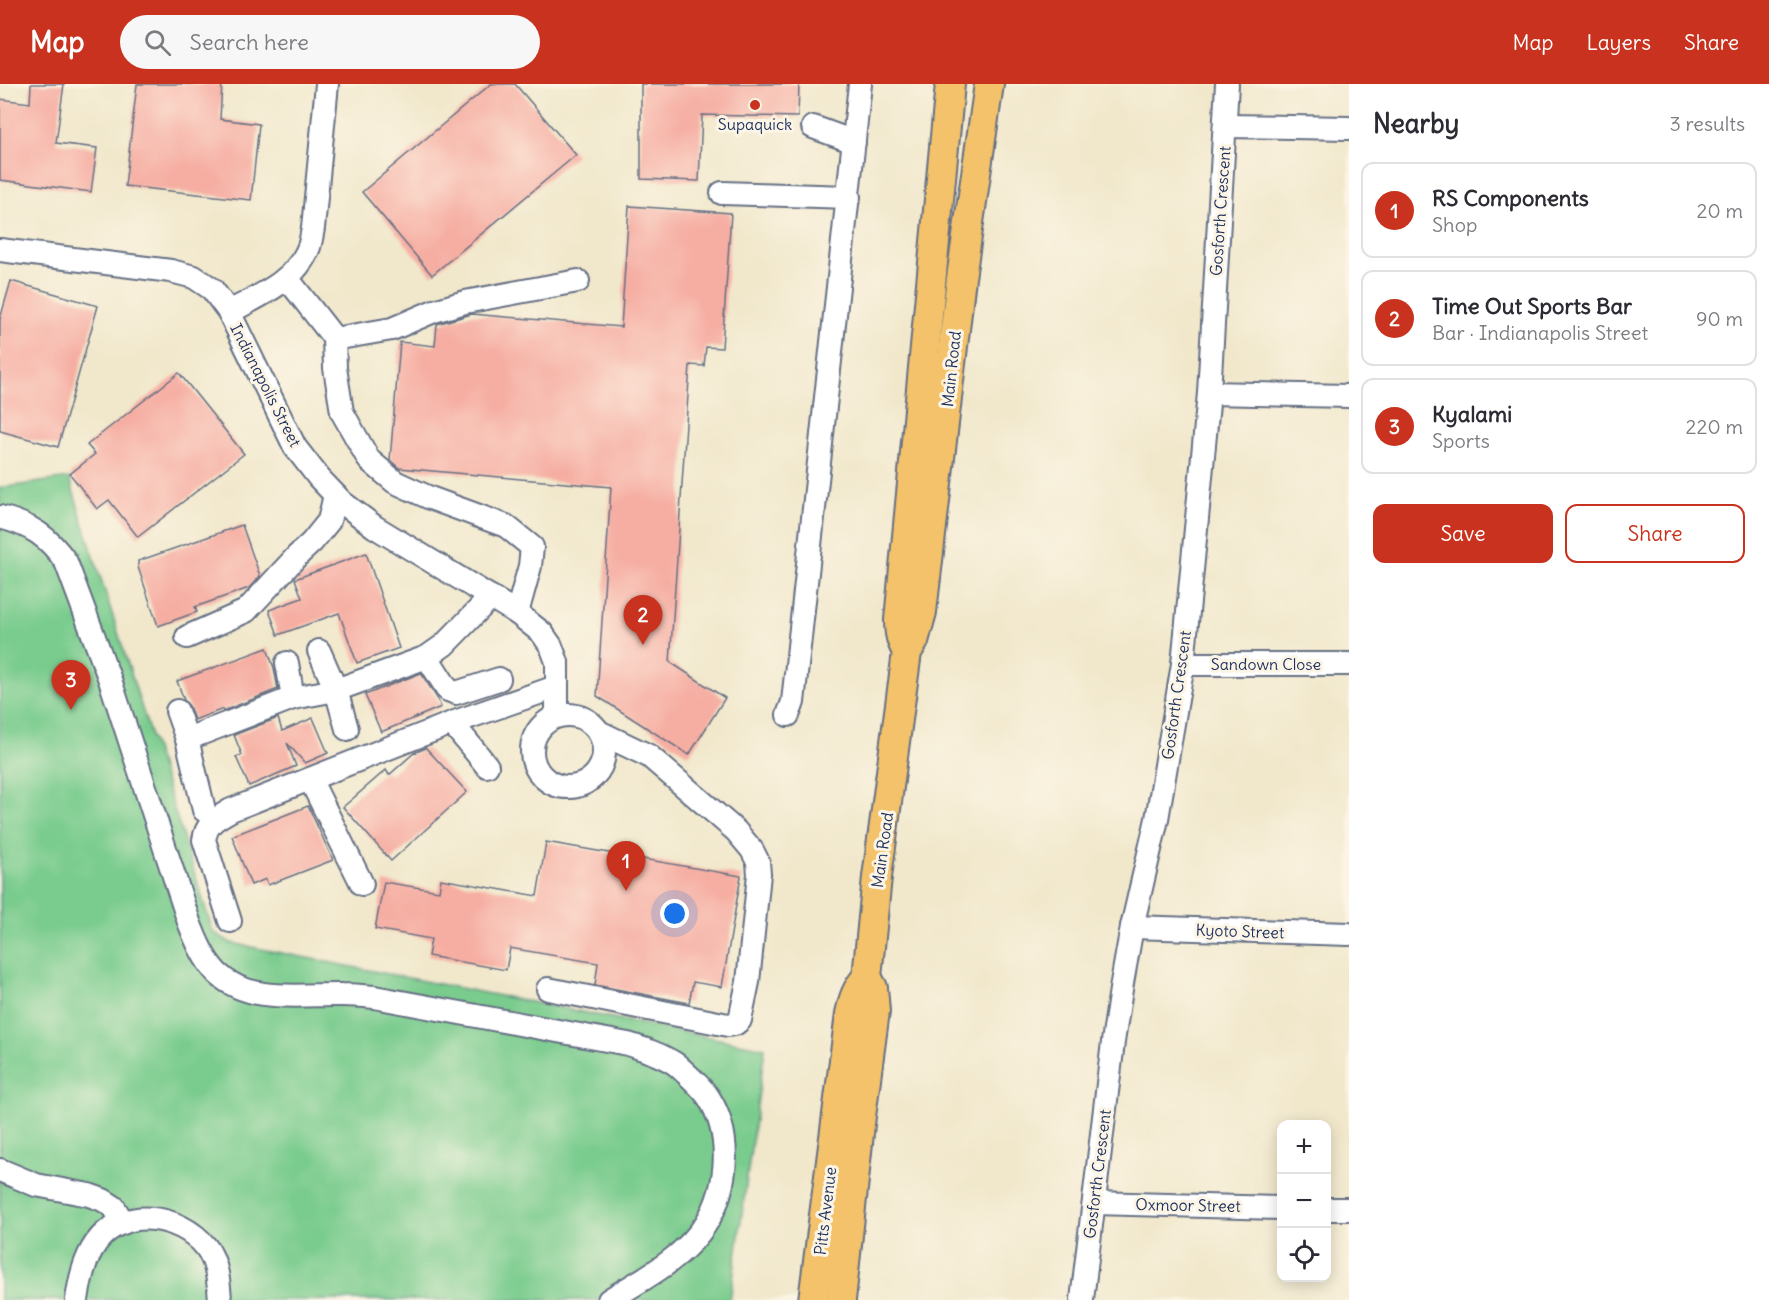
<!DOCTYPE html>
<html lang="en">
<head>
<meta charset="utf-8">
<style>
	:root { --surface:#fff; --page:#f7f7f7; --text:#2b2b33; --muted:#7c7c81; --line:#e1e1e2; --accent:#c8321e }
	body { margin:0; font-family:Delius,sans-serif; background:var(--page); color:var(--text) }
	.controls { position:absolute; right:18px; bottom:18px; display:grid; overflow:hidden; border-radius:12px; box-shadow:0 3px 15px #0003 }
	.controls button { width:54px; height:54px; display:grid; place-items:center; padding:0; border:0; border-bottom:2px solid var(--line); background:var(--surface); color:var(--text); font:30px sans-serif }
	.you { position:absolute; left:675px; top:830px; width:21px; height:21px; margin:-15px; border:4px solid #fff; border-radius:50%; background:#1a73e8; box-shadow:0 0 0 9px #1a73e833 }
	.badge { display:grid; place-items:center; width:39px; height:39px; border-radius:50%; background:var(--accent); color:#fff; font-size:20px; font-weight:700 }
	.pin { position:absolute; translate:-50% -50px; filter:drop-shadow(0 2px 3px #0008) }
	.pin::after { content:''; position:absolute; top:32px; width:21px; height:18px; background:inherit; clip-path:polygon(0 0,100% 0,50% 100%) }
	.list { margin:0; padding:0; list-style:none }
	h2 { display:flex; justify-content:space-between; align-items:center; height:78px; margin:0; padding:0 24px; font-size:26px }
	h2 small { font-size:20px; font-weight:400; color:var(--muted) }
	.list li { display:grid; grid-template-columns:39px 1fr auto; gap:18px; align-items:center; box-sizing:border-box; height:96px; margin:0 12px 12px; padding:0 12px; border:2px solid var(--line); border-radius:12px }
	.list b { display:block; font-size:22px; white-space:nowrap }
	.list p { margin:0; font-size:20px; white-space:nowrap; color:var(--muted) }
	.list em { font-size:20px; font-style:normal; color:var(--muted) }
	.actions { display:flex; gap:12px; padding:18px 24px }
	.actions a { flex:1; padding:14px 0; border:2px solid var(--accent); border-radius:12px; text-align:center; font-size:21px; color:var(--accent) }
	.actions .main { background:var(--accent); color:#fff }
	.icon { flex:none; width:33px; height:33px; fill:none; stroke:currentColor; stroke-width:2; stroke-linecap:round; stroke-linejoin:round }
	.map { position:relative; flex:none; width:1349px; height:1216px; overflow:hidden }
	header { display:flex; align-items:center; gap:36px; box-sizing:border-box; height:84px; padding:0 30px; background:var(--accent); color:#fff }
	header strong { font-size:28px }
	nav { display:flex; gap:33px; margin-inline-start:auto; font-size:21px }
	.search { width:420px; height:54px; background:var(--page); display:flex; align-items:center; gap:15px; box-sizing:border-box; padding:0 21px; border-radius:33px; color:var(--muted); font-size:22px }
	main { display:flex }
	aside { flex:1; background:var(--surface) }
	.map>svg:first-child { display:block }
	.green { fill:#7acc8e; stroke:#4a7e76; stroke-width:1.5 }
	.building { fill:#f6aea3 }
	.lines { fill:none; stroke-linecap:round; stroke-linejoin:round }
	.minor-casing { stroke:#667084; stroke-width:26 }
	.major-casing { stroke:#667084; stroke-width:32 }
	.minor { stroke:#fff; stroke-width:22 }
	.major { stroke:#f4c26a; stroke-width:28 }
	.poi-dot { fill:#c8321e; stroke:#fcf5e5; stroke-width:2 }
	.labels { text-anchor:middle; stroke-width:6; stroke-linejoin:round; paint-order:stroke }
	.poi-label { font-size:16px; fill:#1b2f5e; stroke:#fcf5e5 }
	.street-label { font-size:16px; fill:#1b2f5e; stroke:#fcf5e5 }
</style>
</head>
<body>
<header>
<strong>Map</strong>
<div class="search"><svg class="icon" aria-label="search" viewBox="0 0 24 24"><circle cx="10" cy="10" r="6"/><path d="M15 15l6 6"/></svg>Search here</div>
<nav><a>Map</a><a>Layers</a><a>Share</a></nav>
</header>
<main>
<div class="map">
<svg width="1349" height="1216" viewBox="0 0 1349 1216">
	<rect width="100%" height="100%" fill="#fcf5e5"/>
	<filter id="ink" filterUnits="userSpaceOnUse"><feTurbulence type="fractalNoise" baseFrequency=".0167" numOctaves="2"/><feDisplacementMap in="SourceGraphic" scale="12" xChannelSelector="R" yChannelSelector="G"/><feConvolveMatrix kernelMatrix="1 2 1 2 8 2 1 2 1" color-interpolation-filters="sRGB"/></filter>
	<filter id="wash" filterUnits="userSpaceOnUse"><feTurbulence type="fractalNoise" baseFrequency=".008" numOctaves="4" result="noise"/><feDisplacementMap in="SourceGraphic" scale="24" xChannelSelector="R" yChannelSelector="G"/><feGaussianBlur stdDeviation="1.35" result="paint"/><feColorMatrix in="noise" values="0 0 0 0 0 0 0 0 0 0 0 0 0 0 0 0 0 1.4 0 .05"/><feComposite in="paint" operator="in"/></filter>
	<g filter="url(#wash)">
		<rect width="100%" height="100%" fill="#f1e8cc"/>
		<path class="green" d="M69,394l144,454 18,11 534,105 -35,252h-730v-812z"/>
		<g id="blocks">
			<g class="building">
				<path d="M31,0h33l-8,59 41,5 -6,44 -91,-12v-81l30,4z"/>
				<path d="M137,0h85l-2,35 39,5 -8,76 -126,-14z"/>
				<path d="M491,0h24l61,71 -144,120 -70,-83z"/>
				<path d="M641,0h158l-1,33 -96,-2 -3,66 -58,-2z"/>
				<path d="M629,122l102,7 -9,135 -16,-1 -2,19 -14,-1 -20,297 55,36 -36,57 -92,-59 14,-209 -212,-19 -9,-8 10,-118 35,4 2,-22 35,-10 149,13z"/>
				<path d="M11,197l87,25 -40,141 -58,-16v-112z"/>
				<path d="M179,289l65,81 -106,83 -29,-37 -12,9 -27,-35 25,-20 -8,-9z"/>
				<path d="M242,441l18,51 -11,12 -54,19 2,5 -39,14 -20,-59v-6z"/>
				<path d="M366,469l33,95 -42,15 -18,-50 -61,22 -9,-25 33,-12 -7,-19z"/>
				<path d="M267,564l7,20 4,21 -55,22v-2l-29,11 -5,-14 -5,-6 -7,-19z"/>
				<path d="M421,589l16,25 4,9 -60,25 -16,-37z"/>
				<path d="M278,634l4,13 31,-13 15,35 -23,10 -18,-20 9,23 -47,20 -13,-29 6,-2 -8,-20z"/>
				<path d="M426,664l41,44 -76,69 -48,-54 43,-37 3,5 25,-22z"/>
				<path d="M308,722l25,54 -65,25 -2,-6 -15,6 -19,-49z"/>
				<path d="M546,758l195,34 -19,111 -29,-5 -4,21 -94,-18 3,-22 -88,-15 -4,22 -78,-14 3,-17 -56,-10 9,-47 55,9 2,-12 96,17z"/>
			</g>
		</g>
	</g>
	<g filter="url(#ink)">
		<use href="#blocks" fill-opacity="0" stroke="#667084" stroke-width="1.5"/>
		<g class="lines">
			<g class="minor-casing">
				<g id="minor">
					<path d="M1225,42l124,2"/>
					<path d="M813,43l41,15"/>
					<path d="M722,109l127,4"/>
					<path d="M0,166l171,21 23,6 18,12 17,23 66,135 24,31 24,25 32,24 142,86 25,20 9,13 6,16v52l-6,5"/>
					<path d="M287,194l47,60 1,30 7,44 27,48 26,22 35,16 76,28 26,21 -2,19 -13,47"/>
					<path d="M229,228c30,-16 67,-31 80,-65 2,-6 3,-13 4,-19l14,-144"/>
					<path d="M334,255l58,-10 42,-18 31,-9 113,-21"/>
					<path d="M1209,309l140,3"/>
					<path d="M0,433c31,8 48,19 66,45l44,118 79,242c7,18 15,38 29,52 32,30 84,20 124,21 11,0 22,1 32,2l254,47c16,5 32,10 46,19 5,3 9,8 14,12 7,7 16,15 21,23 25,40 19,98 -9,134 -23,30 -59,48 -91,68"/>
					<path d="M187,553l59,-26 51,-55 15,-14 17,-21 6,-26"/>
					<path d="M319,567l17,39 11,39"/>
					<path d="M427,573l21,33 8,3 43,-14"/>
					<path d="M287,579l6,35"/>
					<path d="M1183,580h166"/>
					<path d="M177,627l10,28"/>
					<circle cx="568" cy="667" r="36"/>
					<path d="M788,631l5,-13 67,-618"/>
					<path d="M452,639l35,43"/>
					<path d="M310,695l52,105"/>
					<path d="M204,726l-17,-71 106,-41 43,-8 91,-33 17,-12 47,-48"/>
					<path d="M230,837l-26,-81c3,-18 12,-21 27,-30l221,-87 104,-36"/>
					<path d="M1132,843l217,7"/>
					<path d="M548,905l180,36 7,-1 5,-4 8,-38 11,-108 -1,-12 -6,-12 -16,-19 -87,-75 -48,-23"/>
					<path d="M0,1086l36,15 53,10 14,5 11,7 9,16"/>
					<path d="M1094,1119l188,5"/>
					<path d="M1326,1125h23"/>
					<path d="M77,1216c3,-20 7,-40 19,-57 26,-37 84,-29 110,4 11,14 13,36 14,53"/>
					<path d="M1082,1216l31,-258 9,-59 10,-56 25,-108 26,-155 26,-271 18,-309"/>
				</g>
			</g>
			<g class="major-casing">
				<g id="major">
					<path d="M907,568c-6,-11 -8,-19 -8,-32l51,-536"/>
					<path d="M813,1216l37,-286c3,-14 6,-25 17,-37l10,-100 30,-225 7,-11 8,-29 39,-334 28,-194"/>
					<path d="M841,1216l19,-176 15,-113 -2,-23 -6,-11"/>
				</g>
			</g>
			<use href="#minor" class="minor"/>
			<use href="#major" class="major"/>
		</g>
	</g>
	<circle class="poi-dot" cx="755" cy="21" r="6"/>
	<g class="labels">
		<g class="poi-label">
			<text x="755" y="46">Supaquick</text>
		</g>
		<g class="street-label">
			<text transform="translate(1220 127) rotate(-86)" y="6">Gosforth Crescent</text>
			<text transform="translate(951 285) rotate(-84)" y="6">Main Road</text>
			<text transform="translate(266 301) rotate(63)" y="6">Indianapolis Street</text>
			<text x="1266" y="586">Sandown Close</text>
			<text transform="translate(1176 611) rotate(-82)" y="6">Gosforth Crescent</text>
			<text transform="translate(882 766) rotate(-82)" y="6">Main Road</text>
			<text transform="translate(1240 847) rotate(2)" y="6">Kyoto Street</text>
			<text transform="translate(1097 1090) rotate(-83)" y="6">Gosforth Crescent</text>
			<text transform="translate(1188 1121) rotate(1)" y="6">Oxmoor Street</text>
			<text transform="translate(825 1127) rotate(-83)" y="6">Pitts Avenue</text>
		</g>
	</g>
</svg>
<div class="controls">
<button>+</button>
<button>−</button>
<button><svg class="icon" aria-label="locate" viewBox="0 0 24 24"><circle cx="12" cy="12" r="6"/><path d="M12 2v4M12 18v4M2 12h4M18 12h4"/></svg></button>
</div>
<div class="you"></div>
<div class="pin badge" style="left:626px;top:807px">1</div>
<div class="pin badge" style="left:643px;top:561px">2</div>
<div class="pin badge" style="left:71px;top:626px">3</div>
</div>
<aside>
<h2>Nearby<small>3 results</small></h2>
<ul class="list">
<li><span class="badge">1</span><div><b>RS Components</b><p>Shop</p></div><em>20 m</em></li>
<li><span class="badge">2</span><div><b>Time Out Sports Bar</b><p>Bar · Indianapolis Street</p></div><em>90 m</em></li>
<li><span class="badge">3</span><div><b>Kyalami</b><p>Sports</p></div><em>220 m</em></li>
</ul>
<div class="actions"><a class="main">Save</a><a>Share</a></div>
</aside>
</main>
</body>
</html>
